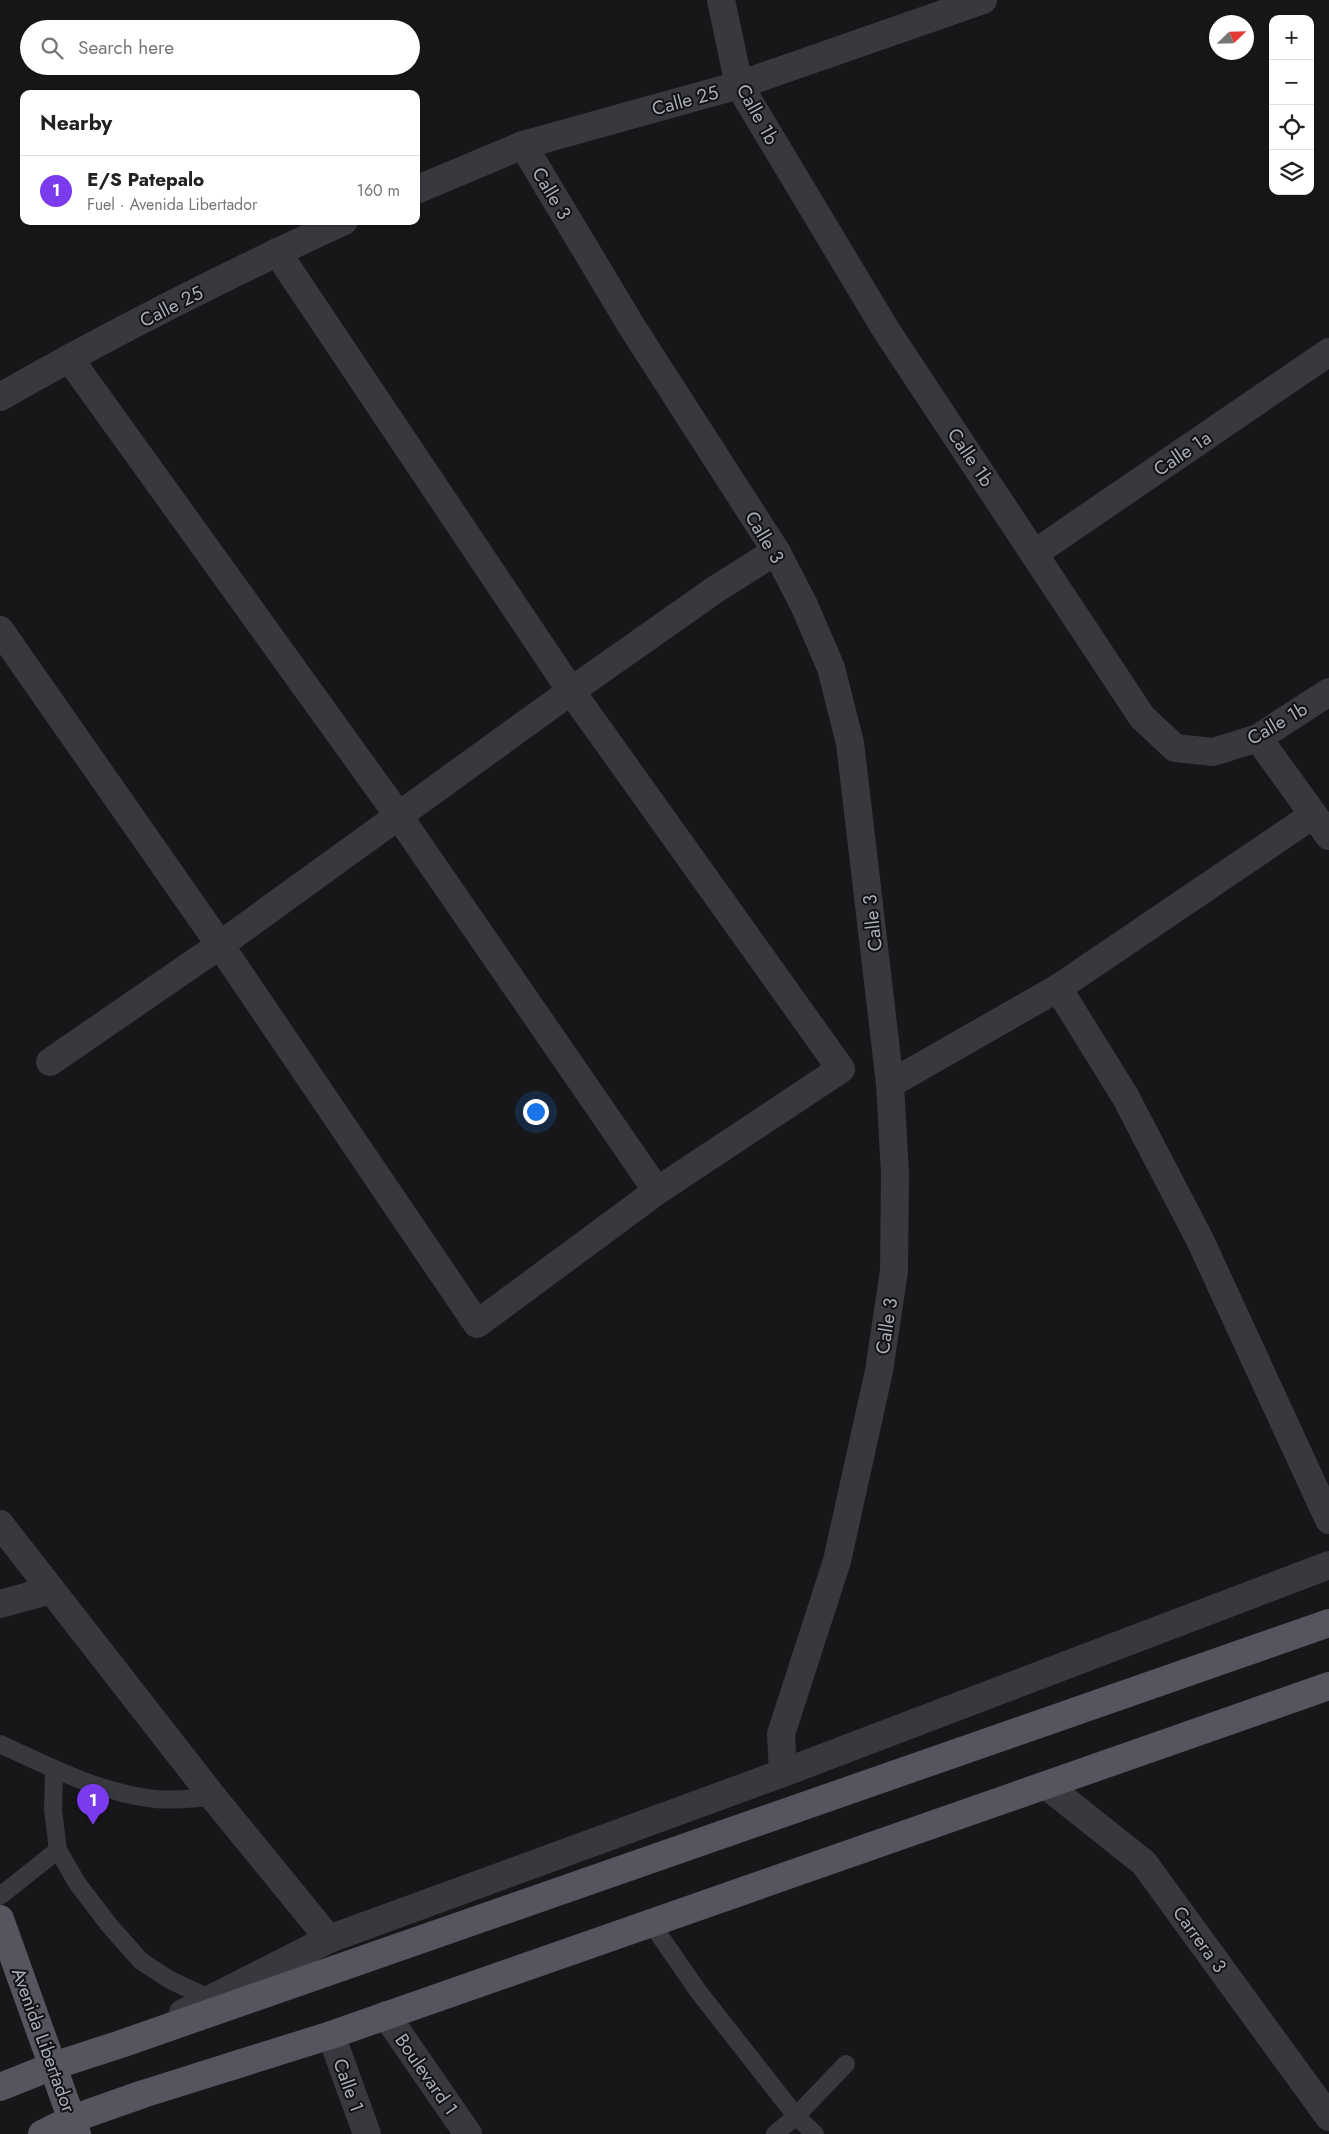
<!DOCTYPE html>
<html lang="en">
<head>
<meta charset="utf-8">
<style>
	:root { --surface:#fff; --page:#f2f2f2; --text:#222; --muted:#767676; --line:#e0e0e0; --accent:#7c3aed }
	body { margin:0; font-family:Jost,sans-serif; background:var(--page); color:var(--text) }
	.controls { position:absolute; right:15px; top:15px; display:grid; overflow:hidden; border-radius:10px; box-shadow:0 1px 4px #0004 }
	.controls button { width:45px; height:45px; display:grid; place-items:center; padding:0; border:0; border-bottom:1px solid var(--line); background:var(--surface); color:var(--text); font:25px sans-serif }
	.compass { position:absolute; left:1209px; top:15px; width:45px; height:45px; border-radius:50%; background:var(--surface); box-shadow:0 1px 4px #0004; rotate:67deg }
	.you { position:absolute; left:535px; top:1111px; width:18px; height:18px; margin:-12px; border:4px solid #fff; border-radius:50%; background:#1a73e8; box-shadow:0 0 0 8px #1a73e833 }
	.badge { display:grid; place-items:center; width:32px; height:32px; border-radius:50%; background:var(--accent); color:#fff; font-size:16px; font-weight:700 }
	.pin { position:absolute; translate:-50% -41px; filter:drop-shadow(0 1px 2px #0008) }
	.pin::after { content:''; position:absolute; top:26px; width:18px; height:15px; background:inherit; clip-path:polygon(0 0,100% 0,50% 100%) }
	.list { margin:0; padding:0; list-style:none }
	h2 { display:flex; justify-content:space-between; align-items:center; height:65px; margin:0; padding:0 20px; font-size:21px }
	h2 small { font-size:16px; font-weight:400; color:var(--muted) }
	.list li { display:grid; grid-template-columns:32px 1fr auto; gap:15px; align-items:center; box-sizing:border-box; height:70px; padding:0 20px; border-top:1px solid var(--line) }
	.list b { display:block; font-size:19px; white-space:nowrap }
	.list p { margin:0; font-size:16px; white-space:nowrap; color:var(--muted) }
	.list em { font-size:16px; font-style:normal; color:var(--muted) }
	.icon { flex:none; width:28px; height:28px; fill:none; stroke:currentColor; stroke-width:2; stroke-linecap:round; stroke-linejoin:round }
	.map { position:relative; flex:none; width:1329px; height:2134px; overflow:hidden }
	.search { position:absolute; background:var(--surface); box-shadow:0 1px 4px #0004; left:20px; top:20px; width:400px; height:55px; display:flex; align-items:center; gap:12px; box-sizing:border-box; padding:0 18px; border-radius:28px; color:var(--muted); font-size:19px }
	.panel { position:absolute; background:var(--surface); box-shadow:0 1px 4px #0004; left:20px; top:90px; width:400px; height:135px; border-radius:10px }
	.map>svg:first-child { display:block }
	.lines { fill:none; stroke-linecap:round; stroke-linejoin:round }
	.service { stroke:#38393f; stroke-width:18 }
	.minor { stroke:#38393f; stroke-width:28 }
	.primary { stroke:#54555e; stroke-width:28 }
	.labels { text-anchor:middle; stroke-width:4; stroke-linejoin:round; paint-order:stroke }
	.street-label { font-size:19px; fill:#a9adba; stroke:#121214 }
</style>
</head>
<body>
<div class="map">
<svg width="1329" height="2134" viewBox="0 0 1329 2134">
	<rect width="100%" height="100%" fill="#171719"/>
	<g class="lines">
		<g class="service">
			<path d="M0,1744c50,23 100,49 155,55 19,2 39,-1 58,-2"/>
			<path d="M54,1770l-1,40 5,40 19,33 32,42 32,36 29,19 41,19"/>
			<path d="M0,1896l58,-46"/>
			<path d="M651,1923l47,68 98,125 19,18"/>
			<path d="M775,2134l21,-18 50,-52"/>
		</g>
		<g class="minor">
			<path d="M721,0l18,85 147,245 256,387 33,31 38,4 45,-14 71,-46"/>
			<path d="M523,145l109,182 144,224 28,54 27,63 19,75 40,341 5,88 -1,99 -15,100 -42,190 -56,173 2,39"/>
			<path d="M416,190l107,-45 216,-60 244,-85"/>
			<path d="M69,358l329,457 259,376"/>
			<path d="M0,397c112,-64 227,-122 344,-176"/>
			<path d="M1035,553l294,-201"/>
			<path d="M0,630l220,315 257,379 180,-133 184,-122 -270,-378 -294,-439"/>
			<path d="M1258,738l71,98"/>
			<path d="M1058,988l67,108 75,144 129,280"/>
			<path d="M50,1062l170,-117 351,-254 145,-102 60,-38"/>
			<path d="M890,1084l168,-96 255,-173"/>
			<path d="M0,1524l213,273 116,142"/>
			<path d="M0,1604l51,-14"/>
			<path d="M1046,1785l98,78 185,254"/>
			<path d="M183,2013l146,-74 454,-166 546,-208"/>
			<path d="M386,2015l82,119"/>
			<path d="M331,2035l36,99"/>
		</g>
		<g class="primary">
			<path d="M0,1919l77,215"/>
			<path d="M0,2087l53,-21 65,-21 1211,-422"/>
			<path d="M42,2134l30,-15 71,-25 188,-59 998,-349"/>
		</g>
	</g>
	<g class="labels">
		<g class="street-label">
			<text transform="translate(685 100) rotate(-15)" y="7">Calle 25</text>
			<text transform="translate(758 114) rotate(61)" y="7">Calle 1b</text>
			<text transform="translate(552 193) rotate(59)" y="7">Calle 3</text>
			<text transform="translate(171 306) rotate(-27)" y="7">Calle 25</text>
			<text transform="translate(1182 453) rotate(-34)" y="7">Calle 1a</text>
			<text transform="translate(971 457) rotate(56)" y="7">Calle 1b</text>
			<text transform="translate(765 537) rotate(59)" y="7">Calle 3</text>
			<text transform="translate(1277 723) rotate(-30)" y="7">Calle 1b</text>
			<text transform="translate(872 923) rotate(-96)" y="7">Calle 3</text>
			<text transform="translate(886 1326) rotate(-81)" y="7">Calle 3</text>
			<text transform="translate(1200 1939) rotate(54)" y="7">Carrera 3</text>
			<text transform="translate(44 2040) rotate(70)" y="7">Avenida Libertador</text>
			<text transform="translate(427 2074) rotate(55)" y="7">Boulevard 1</text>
			<text transform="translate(349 2085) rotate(70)" y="7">Calle 1</text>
		</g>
	</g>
</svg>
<div class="controls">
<button>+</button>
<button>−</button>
<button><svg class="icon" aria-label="locate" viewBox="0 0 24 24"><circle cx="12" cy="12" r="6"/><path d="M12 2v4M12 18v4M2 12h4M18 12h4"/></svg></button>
<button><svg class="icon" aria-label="layers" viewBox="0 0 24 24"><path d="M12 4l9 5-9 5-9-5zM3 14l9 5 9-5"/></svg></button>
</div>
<svg class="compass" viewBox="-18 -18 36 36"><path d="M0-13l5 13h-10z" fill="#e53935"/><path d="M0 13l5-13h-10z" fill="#767676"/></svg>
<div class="you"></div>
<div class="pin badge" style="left:93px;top:1825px">1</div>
<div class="search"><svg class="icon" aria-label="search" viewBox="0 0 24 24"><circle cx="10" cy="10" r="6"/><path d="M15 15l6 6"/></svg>Search here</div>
<section class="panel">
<h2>Nearby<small></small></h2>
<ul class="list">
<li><span class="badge">1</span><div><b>E/S Patepalo</b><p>Fuel · Avenida Libertador</p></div><em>160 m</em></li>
</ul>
</section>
</div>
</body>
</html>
